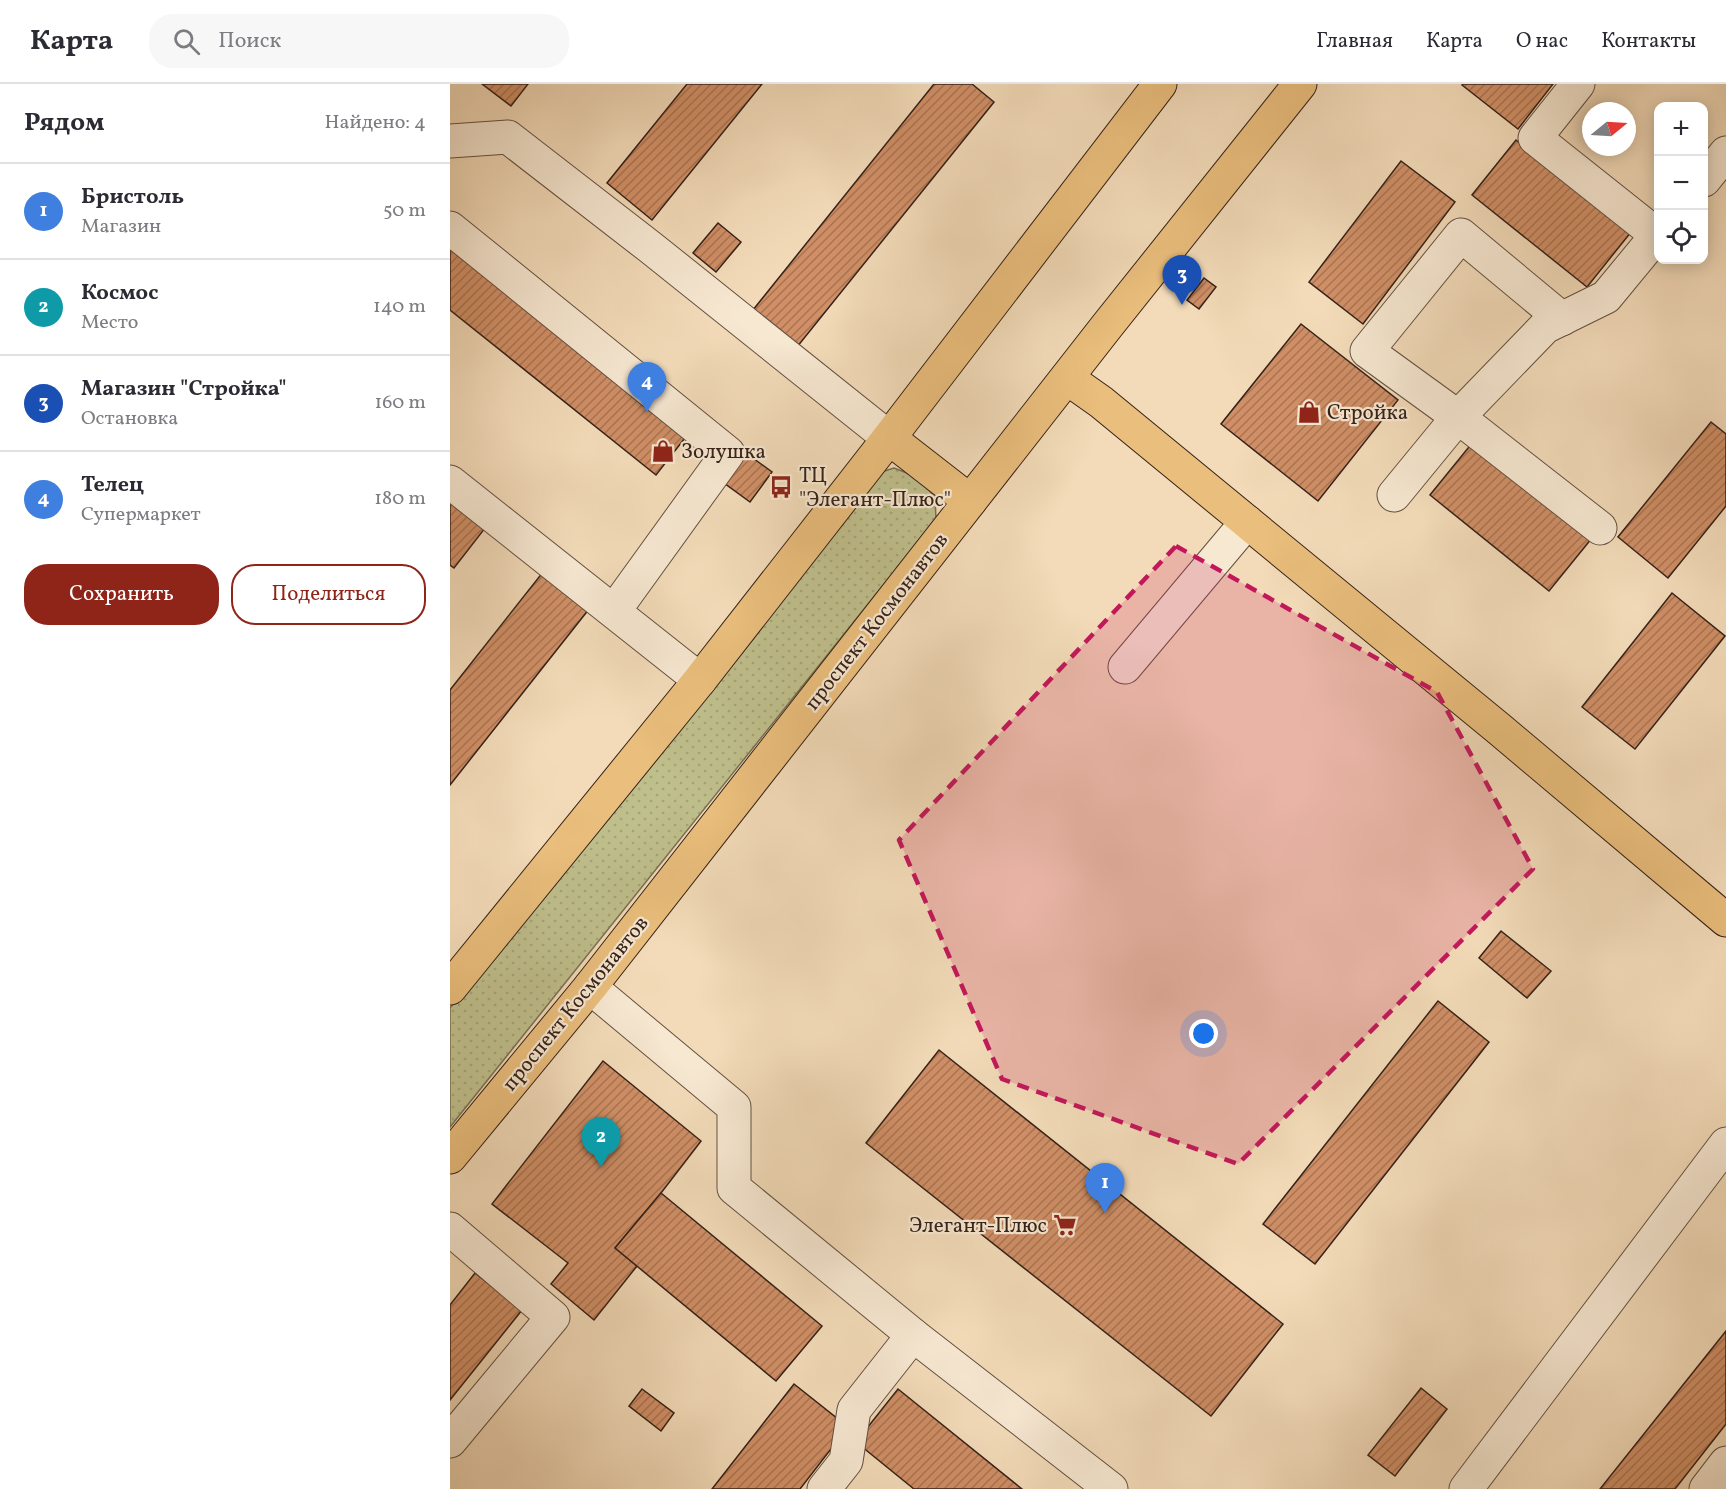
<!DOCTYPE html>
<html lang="ru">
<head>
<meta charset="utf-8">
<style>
	:root { --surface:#fff; --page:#f7f7f7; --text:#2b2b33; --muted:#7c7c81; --line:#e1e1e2; --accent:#8f2418 }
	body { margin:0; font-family:Vollkorn,serif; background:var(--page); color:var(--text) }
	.controls { position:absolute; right:18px; top:18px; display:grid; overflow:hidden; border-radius:12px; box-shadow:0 3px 15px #0003 }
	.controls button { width:54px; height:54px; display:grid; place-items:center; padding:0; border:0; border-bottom:2px solid var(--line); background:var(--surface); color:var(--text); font:30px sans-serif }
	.compass { position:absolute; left:1132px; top:18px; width:54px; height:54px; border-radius:50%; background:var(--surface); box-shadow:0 3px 15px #0003; rotate:72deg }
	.you { position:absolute; left:754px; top:950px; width:21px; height:21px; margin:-15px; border:4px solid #fff; border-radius:50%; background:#1a73e8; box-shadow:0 0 0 9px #1a73e833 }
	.badge { display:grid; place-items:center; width:39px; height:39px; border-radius:50%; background:var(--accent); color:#fff; font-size:20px; font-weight:700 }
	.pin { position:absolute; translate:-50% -50px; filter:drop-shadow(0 2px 3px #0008) }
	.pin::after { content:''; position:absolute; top:32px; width:21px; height:18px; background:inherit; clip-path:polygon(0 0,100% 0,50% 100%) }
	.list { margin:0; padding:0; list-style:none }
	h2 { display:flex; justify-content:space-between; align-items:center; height:78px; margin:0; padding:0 24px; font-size:26px }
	h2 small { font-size:20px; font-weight:400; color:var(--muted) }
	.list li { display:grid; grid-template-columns:39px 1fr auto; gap:18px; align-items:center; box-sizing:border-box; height:96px; padding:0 24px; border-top:2px solid var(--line) }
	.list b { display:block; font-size:22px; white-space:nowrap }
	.list p { margin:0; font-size:20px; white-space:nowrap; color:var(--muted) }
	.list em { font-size:20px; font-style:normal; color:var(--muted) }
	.actions { display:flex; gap:12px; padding:18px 24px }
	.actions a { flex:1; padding:14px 0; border:2px solid var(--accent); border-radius:24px; text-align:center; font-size:21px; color:var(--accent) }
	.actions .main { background:var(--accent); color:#fff }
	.icon { flex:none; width:33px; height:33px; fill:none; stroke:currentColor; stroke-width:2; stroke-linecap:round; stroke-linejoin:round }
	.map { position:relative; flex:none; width:1276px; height:1405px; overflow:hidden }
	header { display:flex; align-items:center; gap:36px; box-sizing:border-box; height:84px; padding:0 30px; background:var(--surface); border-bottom:2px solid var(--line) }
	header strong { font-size:28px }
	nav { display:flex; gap:33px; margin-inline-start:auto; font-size:21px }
	.search { width:420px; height:54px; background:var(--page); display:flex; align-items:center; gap:15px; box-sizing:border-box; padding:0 21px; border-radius:24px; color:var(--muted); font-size:22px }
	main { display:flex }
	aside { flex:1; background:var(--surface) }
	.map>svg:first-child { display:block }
	.grass { fill:url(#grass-dots); stroke:#7a7052; stroke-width:1.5 }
	.building { fill:url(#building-hatch); stroke:#352119; stroke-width:1.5 }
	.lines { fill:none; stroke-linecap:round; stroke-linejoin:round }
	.minor-casing { stroke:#645041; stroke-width:35 }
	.major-casing { stroke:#352119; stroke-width:35 }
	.minor { stroke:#f7e8d2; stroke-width:33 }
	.major { stroke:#eabe7c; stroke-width:33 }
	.marked { fill:#c2185b; fill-opacity:0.2; stroke:#c2185b; stroke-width:4.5; stroke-dasharray:12 8; stroke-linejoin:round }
	.labels { text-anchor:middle; stroke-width:4.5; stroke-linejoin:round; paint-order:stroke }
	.poi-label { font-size:21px; fill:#352119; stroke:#f7e8d2; text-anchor:start }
	.street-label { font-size:21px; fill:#352119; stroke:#f7e8d2 }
</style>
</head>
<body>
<header>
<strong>Карта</strong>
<div class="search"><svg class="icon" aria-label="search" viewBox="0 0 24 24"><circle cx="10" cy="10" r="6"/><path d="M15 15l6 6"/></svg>Поиск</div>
<nav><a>Главная</a><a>Карта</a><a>О нас</a><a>Контакты</a></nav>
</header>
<main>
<aside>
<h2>Рядом<small>Найдено: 4</small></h2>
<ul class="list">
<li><span class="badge" style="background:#3f7fe0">1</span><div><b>Бристоль</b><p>Магазин</p></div><em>50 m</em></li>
<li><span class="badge" style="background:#0f9aa8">2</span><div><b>Космос</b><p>Место</p></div><em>140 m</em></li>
<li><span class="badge" style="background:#1a4fb4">3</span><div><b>Магазин &quot;Стройка&quot;</b><p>Остановка</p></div><em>160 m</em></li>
<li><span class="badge" style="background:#3f7fe0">4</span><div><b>Телец</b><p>Супермаркет</p></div><em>180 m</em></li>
</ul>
<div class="actions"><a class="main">Сохранить</a><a>Поделиться</a></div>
</aside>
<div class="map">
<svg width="1276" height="1405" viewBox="0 0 1276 1405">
	<defs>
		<pattern id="grass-dots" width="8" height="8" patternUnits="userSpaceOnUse" patternTransform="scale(1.5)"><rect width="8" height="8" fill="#bfbf8c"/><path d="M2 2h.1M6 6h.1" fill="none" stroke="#a5a478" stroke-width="1.8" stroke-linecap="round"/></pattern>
		<pattern id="building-hatch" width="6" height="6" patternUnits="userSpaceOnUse" patternTransform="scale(1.5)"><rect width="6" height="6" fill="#d08f66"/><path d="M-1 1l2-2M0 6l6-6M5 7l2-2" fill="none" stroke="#aa7453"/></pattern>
	</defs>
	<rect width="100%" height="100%" fill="#f3dbb9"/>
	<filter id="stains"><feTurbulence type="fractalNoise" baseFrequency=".00333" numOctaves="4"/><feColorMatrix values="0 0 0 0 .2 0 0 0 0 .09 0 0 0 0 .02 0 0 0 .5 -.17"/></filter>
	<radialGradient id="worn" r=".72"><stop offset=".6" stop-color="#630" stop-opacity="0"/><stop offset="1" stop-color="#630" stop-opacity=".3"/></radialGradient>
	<path class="grass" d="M444,384l23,9 18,20 1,22 -486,608v-119l428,-535z"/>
	<g class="building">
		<path d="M32,0h46l-17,22z"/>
		<path d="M237,0h75l-110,136 -45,-37z"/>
		<path d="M484,0h38l22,18 -201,250 -44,-37z"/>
		<path d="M1013,0h90l-35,45 -56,-44z"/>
		<path d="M1066,56l115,92 -44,55 -115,-92z"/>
		<path d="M951,77l54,41 -92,122 -54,-42z"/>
		<path d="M268,139l23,19 -25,30 -23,-19z"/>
		<path d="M0,159l238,191 -32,41 -206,-165z"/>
		<path d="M754,194l12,9 -17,22 -12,-9z"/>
		<path d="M851,240l97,76 -80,101 -97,-77z"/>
		<path d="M1261,338l15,12v72l-58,72 -50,-41z"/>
		<path d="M1027,353l119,96 -47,58 -119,-96z"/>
		<path d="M296,369l26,19 -22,30 -26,-19z"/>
		<path d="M0,409l39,30 -35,45 -4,-3z"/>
		<path d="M93,488l46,37 -139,176v-95z"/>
		<path d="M1222,509l53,43 -90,113 -53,-42z"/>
		<path d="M1051,847l50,40 -24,27 -48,-40z"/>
		<path d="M988,917l51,41 -174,222 -52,-40z"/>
		<path d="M489,966l344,274 -72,92 -345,-273z"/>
		<path d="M153,977l98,80 -40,52 -46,55 22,18 -43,54 -43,-36 17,-21 -76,-59z"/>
		<path d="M211,1109l161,133 -46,55 -161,-133z"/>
		<path d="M25,1189l47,37 -72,90v-95z"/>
		<path d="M1276,1247v93l-51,65h-75z"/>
		<path d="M344,1300l54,43 -48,62h-88z"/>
		<path d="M971,1304l26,21 -52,67 -27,-21z"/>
		<path d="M192,1305l32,24 -13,18 -32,-25z"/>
		<path d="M448,1305l124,100h-108l-58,-47z"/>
	</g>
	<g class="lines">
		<g class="minor-casing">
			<g id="minor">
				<path d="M1128,0l-43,54 122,97"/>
				<path d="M0,57l58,-4 142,110 239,191"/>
				<path d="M1254,96l22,-27"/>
				<path d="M0,144l278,225 -114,158"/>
				<path d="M1112,235l-101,-84 -94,116 91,66 142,111"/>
				<path d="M0,398l250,198"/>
				<path d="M944,411l64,-78 87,-90 61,-30 52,-63"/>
				<path d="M675,583l122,-145"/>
				<path d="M140,903l144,120v81l179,147 198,154"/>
				<path d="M0,1145l103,88 -103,124"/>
				<path d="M374,1405l22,-28 8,-51 59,-75"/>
				<path d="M1016,1405l260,-345"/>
				<path d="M1256,1405l20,-26"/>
			</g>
		</g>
		<g class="major-casing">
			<g id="major">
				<path d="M617,294l34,24 397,326 228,192"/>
				<path d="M439,354l81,63"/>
				<path d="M0,904l250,-308 189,-242 271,-354"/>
				<path d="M0,1073l140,-170 517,-661 193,-242"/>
			</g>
		</g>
		<use href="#minor" class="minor"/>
		<use href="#major" class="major"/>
	</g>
	<path class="marked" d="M726,462l261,146 96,177 -295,295 -236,-85 -103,-239z"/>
	<defs>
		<g id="shop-bare" transform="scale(1.8)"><path d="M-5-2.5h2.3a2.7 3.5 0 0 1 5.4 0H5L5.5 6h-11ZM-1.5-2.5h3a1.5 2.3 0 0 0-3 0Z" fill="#8f2418" stroke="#f7e8d2" stroke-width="2.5" paint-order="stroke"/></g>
		<g id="bus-bare" transform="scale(1.8)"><path d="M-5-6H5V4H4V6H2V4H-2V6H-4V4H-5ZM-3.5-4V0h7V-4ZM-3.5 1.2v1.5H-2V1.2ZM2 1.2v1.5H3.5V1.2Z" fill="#8f2418" stroke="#f7e8d2" stroke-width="2.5" paint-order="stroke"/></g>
		<g id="supermarket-bare" transform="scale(1.8)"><path d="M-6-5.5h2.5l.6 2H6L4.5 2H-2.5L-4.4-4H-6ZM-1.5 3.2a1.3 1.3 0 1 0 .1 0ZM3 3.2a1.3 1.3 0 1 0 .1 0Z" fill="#8f2418" stroke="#f7e8d2" stroke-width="2.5" paint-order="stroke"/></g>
	</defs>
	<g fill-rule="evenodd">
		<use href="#shop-bare" x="859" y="328"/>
		<use href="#shop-bare" x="213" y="367"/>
		<use href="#bus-bare" x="331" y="403"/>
		<use href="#supermarket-bare" x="615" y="1141"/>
	</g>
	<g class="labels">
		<g class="poi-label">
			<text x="877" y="335">Стройка</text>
			<text x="231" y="374">Золушка</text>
			<text x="349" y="398">ТЦ<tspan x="349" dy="24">"Элегант-Плюс"</tspan></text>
			<text x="597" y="1148" text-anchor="end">Элегант-Плюс</text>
		</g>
		<g class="street-label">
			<text transform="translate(426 537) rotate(-52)" y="7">проспект Космонавтов</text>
			<text transform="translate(125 919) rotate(-51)" y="7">проспект Космонавтов</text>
		</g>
	</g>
	<rect width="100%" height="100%" filter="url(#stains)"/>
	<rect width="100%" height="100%" fill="url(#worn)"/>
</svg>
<div class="controls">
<button>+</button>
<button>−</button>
<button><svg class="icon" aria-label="locate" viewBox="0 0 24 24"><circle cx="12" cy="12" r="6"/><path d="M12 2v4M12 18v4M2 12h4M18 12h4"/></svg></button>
</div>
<svg class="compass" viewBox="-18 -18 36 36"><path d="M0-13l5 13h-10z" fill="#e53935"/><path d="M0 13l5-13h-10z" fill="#7c7c81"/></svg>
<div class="you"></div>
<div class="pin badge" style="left:655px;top:1129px;background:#3f7fe0">1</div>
<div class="pin badge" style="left:151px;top:1083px;background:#0f9aa8">2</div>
<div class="pin badge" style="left:732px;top:221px;background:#1a4fb4">3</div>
<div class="pin badge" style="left:197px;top:328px;background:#3f7fe0">4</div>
</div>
</main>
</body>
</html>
